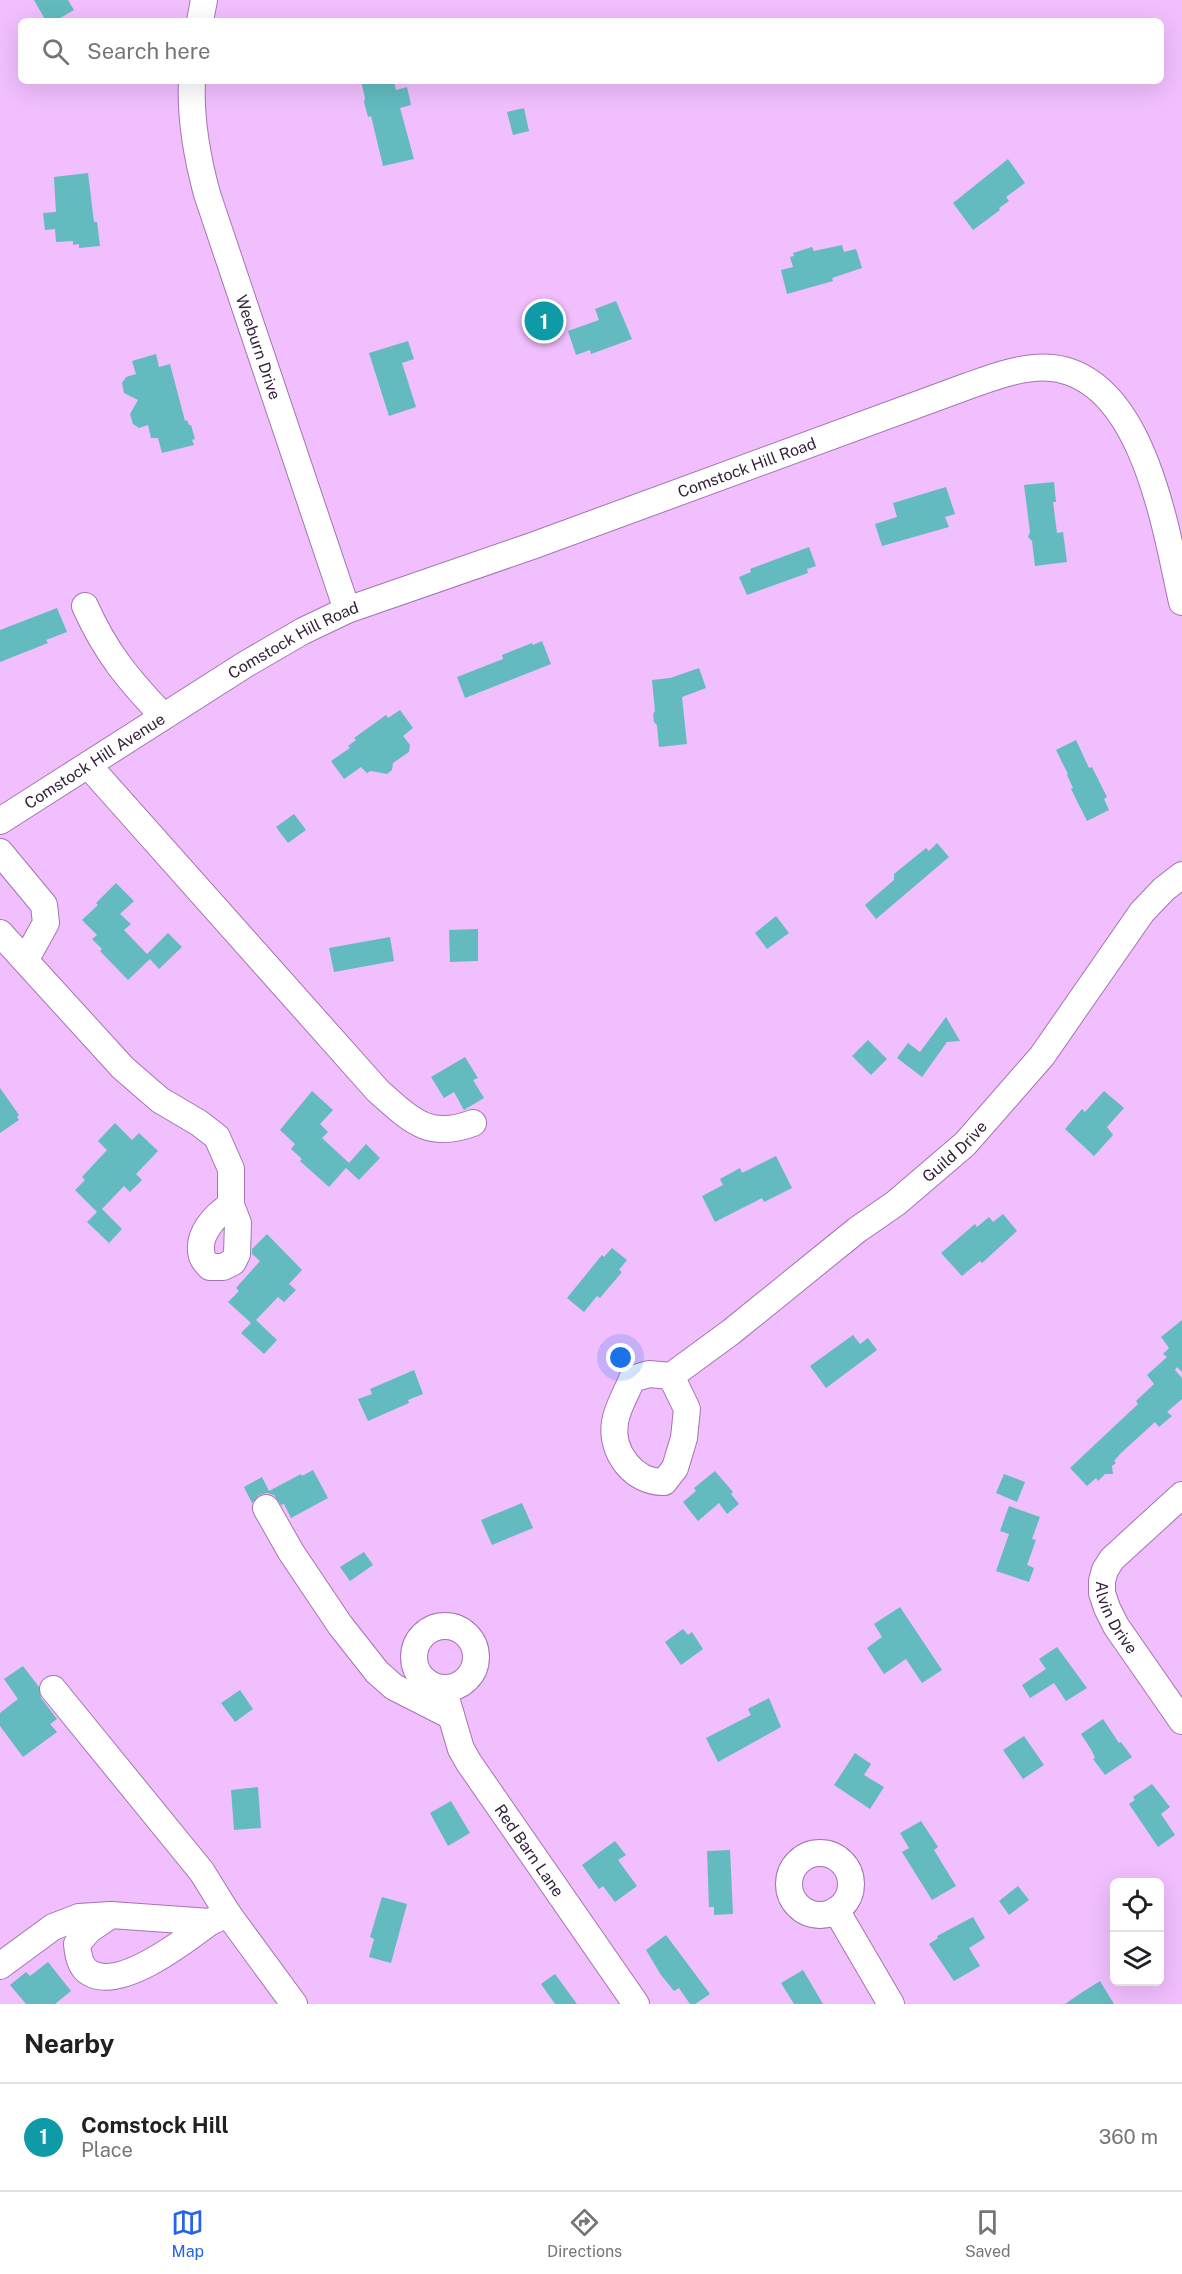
<!DOCTYPE html>
<html lang="en">
<head>
<meta charset="utf-8">
<style>
	:root { --surface:#fff; --page:#f2f2f2; --text:#202124; --muted:#757577; --line:#e0e0e0; --accent:#2563eb }
	body { margin:0; font-family:"Public Sans",sans-serif; background:var(--page); color:var(--text) }
	.controls { position:absolute; right:18px; bottom:18px; display:grid; overflow:hidden; border-radius:9px; box-shadow:0 6px 24px #0002 }
	.controls button { width:54px; height:54px; display:grid; place-items:center; padding:0; border:0; border-bottom:2px solid var(--line); background:var(--surface); color:var(--text); font:30px sans-serif }
	.you { position:absolute; left:621px; top:1358px; width:21px; height:21px; margin:-15px; border:4px solid #fff; border-radius:50%; background:#1a73e8; box-shadow:0 0 0 9px #1a73e833 }
	.badge { display:grid; place-items:center; width:39px; height:39px; border-radius:50%; background:var(--accent); color:#fff; font-size:20px; font-weight:700 }
	.pin { position:absolute; translate:-50% -50%; border:3px solid #fff; box-shadow:0 2px 6px #0006 }
	.list { margin:0; padding:0; list-style:none }
	h2 { display:flex; justify-content:space-between; align-items:center; height:78px; margin:0; padding:0 24px; font-size:26px }
	h2 small { font-size:20px; font-weight:400; color:var(--muted) }
	.list li { display:grid; grid-template-columns:39px 1fr auto; gap:18px; align-items:center; box-sizing:border-box; height:108px; padding:0 24px; border-top:2px solid var(--line) }
	.list b { display:block; font-size:22px; white-space:nowrap }
	.list p { margin:0; font-size:20px; white-space:nowrap; color:var(--muted) }
	.list em { font-size:20px; font-style:normal; color:var(--muted) }
	.icon { flex:none; width:33px; height:33px; fill:none; stroke:currentColor; stroke-width:2; stroke-linecap:round; stroke-linejoin:round }
	.map { position:relative; flex:none; width:1182px; height:2004px; overflow:hidden }
	.search { position:absolute; background:var(--surface); box-shadow:0 6px 24px #0002; left:18px; right:18px; top:18px; height:66px; display:flex; align-items:center; gap:15px; box-sizing:border-box; padding:0 21px; border-radius:9px; color:var(--muted); font-size:22px }
	.sheet { height:186px; background:var(--surface) }
	nav { display:flex; justify-content:space-around; align-items:center; box-sizing:border-box; height:84px; border-top:2px solid var(--line); background:var(--surface); font-size:16px; color:var(--muted) }
	nav a { display:grid; justify-items:center; gap:3px }
	nav .on { color:var(--accent) }
	.map>svg:first-child { display:block }
	.building { fill:#63bbbf }
	.lines { fill:none; stroke-linecap:round; stroke-linejoin:round }
	.minor-casing { stroke:#a475b1; stroke-width:28 }
	.minor { stroke:#fff; stroke-width:26 }
	.labels { text-anchor:middle; stroke-width:6; stroke-linejoin:round; paint-order:stroke }
	.street-label { font-size:16px; fill:#36233b; stroke:#f1befe }
</style>
</head>
<body>
<div class="map">
<svg width="1182" height="2004" viewBox="0 0 1182 2004">
	<rect width="100%" height="100%" fill="#f1befe"/>
	<g class="building">
		<path d="M34,0h34l6,10 -19,11h-9z"/>
		<path d="M361,81h33l2,9 11,-3 4,18 -11,3 14,51 -31,7 -12,-50 -3,1 -4,-15 1,-4z"/>
		<path d="M524,108l5,23 -16,4 -6,-23z"/>
		<path d="M1008,159l17,24 -19,14 3,4 -10,7 1,2 -27,20 -20,-27z"/>
		<path d="M88,173l6,49h3l3,24 -21,2v-4l-6,1v-4l-17,1 -1,-13 -10,1 -2,-17 13,-1 -2,-35z"/>
		<path d="M842,245l2,7 12,-3 6,19 -30,10 1,3 -46,13 -6,-24 12,-3 -3,-10 4,-1 -1,-3 19,-6 2,4z"/>
		<path d="M616,301l16,38 -41,15 -1,-4 -14,5 -8,-24 31,-11 -4,-11z"/>
		<path d="M408,341l6,18 -12,4 14,44 -27,9 -20,-63z"/>
		<path d="M156,354l3,13 11,-3 15,57 2,-1 2,5h2l4,14 -3,1 2,5 -32,8 -4,-15h-7l-3,-13 -9,3 -6,-4 -3,-10 8,-14 -14,-7 -2,-10 4,-6 10,-3 -4,-13z"/>
		<path d="M1054,482l2,20h-3l4,31 6,-1 4,30 -32,4 -3,-25 -4,-4 2,-5 -6,-47z"/>
		<path d="M946,487l9,27 -10,3 4,10 -67,19 -7,-22 22,-7 -4,-14z"/>
		<path d="M809,547l7,19 -9,3 1,4 -61,22 -8,-18 12,-5 -1,-3z"/>
		<path d="M57,608l10,24 -21,8 2,3 -48,19v-32z"/>
		<path d="M542,641l9,23 -86,34 -8,-21 46,-18 -1,-4 30,-12 1,2z"/>
		<path d="M699,668l7,20 -24,9 5,47 -28,3 -2,-22 -3,-3 -1,-8 2,-3 -3,-31 18,-2z"/>
		<path d="M400,710l13,18 -10,8 7,9 -1,7 -16,11 -1,7 -5,4 -16,-3 -4,2 -6,-6 -17,12 -13,-18 19,-13 -2,-2 8,-6 -2,-2 32,-23 2,3z"/>
		<path d="M1076,740l13,28 3,-1 15,30 -3,2 5,11 -22,11 -16,-32 2,-1 -6,-13 1,-1 -12,-24z"/>
		<path d="M294,814l12,16 -18,13 -12,-16z"/>
		<path d="M937,843l12,14 -73,62 -11,-14 29,-25v-6l32,-26 3,3z"/>
		<path d="M116,883l18,18 -14,13 11,10 -7,6 23,24 21,-21 14,14 -23,22 -9,-10 -22,21 -28,-29 2,-2 -10,-10 5,-4 -15,-15 16,-15 -2,-2z"/>
		<path d="M776,916l13,17 -22,16 -12,-16z"/>
		<path d="M478,929v32l-28,1 -1,-32z"/>
		<path d="M390,937l4,24 -60,11 -5,-24z"/>
		<path d="M946,1017l14,24 -13,1 -25,35 -25,-19 11,-15 12,9z"/>
		<path d="M868,1040l19,19 -16,16 -19,-19z"/>
		<path d="M465,1057l13,21 -5,2 11,18 -20,12 -10,-18 -10,6 -13,-21z"/>
		<path d="M0,1088l19,27 -2,2 2,3 -19,13z"/>
		<path d="M312,1091l21,19 -13,14 8,8 -6,6 27,25 17,-19 14,14 -21,22 -13,-12 -17,19 -29,-26 2,-2 -11,-10 4,-5 -15,-14z"/>
		<path d="M1104,1091l20,17 -17,19 6,8 -19,21 -29,-27 17,-20 3,3z"/>
		<path d="M115,1123l17,17 7,-7 19,18 -22,23 6,6 -12,12 -6,-6 -22,23 20,20 -13,14 -22,-21 10,-10 -22,-22 10,-10 -3,-3 25,-27 -9,-9z"/>
		<path d="M776,1156l16,32 -28,14 -2,-4 -47,24 -13,-26 21,-11 -3,-6 20,-11 2,5z"/>
		<path d="M1003,1214l14,17 -35,32 -2,-2 -18,15 -21,-23 34,-29 2,3 12,-10 4,5z"/>
		<path d="M267,1234l35,36 -13,14 7,6 -12,12 -6,-5 -22,23 21,20 -13,14 -23,-21 10,-10 -23,-21 11,-11 -3,-3 24,-27 -8,-7v-5z"/>
		<path d="M612,1248l15,12 -8,10 3,2 -22,26 -3,-2 -13,16 -17,-14 35,-43 2,2z"/>
		<path d="M1182,1320v52l-5,-5 -2,3 7,8v21l-15,13 5,4 -13,11 -4,-5 -34,31 -7,8 2,2 -4,3 1,8h-8l-7,7 -2,-3 -9,8 -17,-18 68,-64 -2,-3 18,-17 -7,-9 20,-18 -4,-3 6,-6 -8,-11z"/>
		<path d="M853,1335l7,9 8,-6 9,12 -51,38 -16,-22z"/>
		<path d="M414,1370l9,24 -15,6 1,3 -41,18 -10,-22 14,-5 -2,-5z"/>
		<path d="M313,1470l15,28 -37,20 -7,-14 -3,1 -7,-10 -7,-2 -8,2 -7,8 -8,-16 18,-10 7,14 32,-17 1,2z"/>
		<path d="M715,1471l18,21 -2,2 8,10 -12,10 -8,-11 -21,18 -15,-19 13,-11 -2,-3z"/>
		<path d="M1004,1474l21,8 -8,20 -21,-9z"/>
		<path d="M522,1503l11,25 -41,17 -11,-25z"/>
		<path d="M1009,1506l31,11 -8,22 4,1 -9,25 7,3 -5,14 -33,-11 13,-37 -9,-3z"/>
		<path d="M364,1552l9,13 -23,16 -10,-14z"/>
		<path d="M900,1607l42,63 -20,13 -16,-24 -22,15 -17,-26 15,-11 -8,-13z"/>
		<path d="M683,1629l5,6 4,-3 11,17 -22,16 -16,-23z"/>
		<path d="M1057,1647l30,41 -21,13 -12,-18 -24,15 -8,-13 24,-16 -7,-10z"/>
		<path d="M23,1666l16,21 2,11 16,21 -7,5 7,8 -34,25 -23,-31v-13l18,-14 -14,-20z"/>
		<path d="M240,1690l13,19 -18,13 -14,-19z"/>
		<path d="M769,1698l12,29 -63,35 -12,-24 45,-23 -3,-6z"/>
		<path d="M1103,1719l16,24 2,-1 11,15 -27,18 -12,-16 2,-1 -3,-7 -11,-17z"/>
		<path d="M1024,1736l20,29 -21,14 -20,-29z"/>
		<path d="M855,1753l16,11 -7,11 20,12 -14,22 -36,-24z"/>
		<path d="M1152,1784l18,23 -9,7 14,21 -17,12 -29,-43 6,-4 -2,-3z"/>
		<path d="M258,1787l3,41 -27,2 -3,-40z"/>
		<path d="M451,1801l19,32 -22,13 -18,-33z"/>
		<path d="M921,1821l17,26 -4,3 22,36 -24,14 -30,-48 7,-4 -9,-15z"/>
		<path d="M615,1841l11,14 -8,5 19,26 -22,16 -12,-16 -4,3 -17,-24z"/>
		<path d="M730,1850l3,64 -19,1v-8h-5l-2,-56z"/>
		<path d="M1018,1886l11,14 -20,15 -10,-14z"/>
		<path d="M382,1897l25,7 -16,59 -22,-6 5,-18 -4,-2z"/>
		<path d="M973,1917l12,21 -16,10 11,18 -26,15 -25,-37 9,-6 -1,-2z"/>
		<path d="M666,1935l44,59 -15,10h-5l-11,-16 -5,3 -13,-16 -15,-25z"/>
		<path d="M48,1962l23,29 -16,13h-29l-16,-19 16,-13 4,4z"/>
		<path d="M803,1970l20,34h-29l-13,-21z"/>
		<path d="M555,1974l22,30h-22l-14,-20z"/>
		<path d="M1100,1981l14,23h-49l16,-11z"/>
	</g>
	<g class="lines">
		<g class="minor-casing">
			<g id="minor">
				<path d="M200,21l4,-21"/>
				<path id="s1" d="M192,81c-2,39 5,76 15,113l140,416"/>
				<path d="M85,606c21,47 43,73 78,110"/>
				<path d="M88,765l290,326c33,29 50,49 95,32"/>
				<path id="s2" d="M0,821l246,-157 57,-33 44,-21 185,-64 436,-160c25,-9 57,-21 84,-18 92,10 114,164 130,234"/>
				<path d="M0,852l44,53 2,18 -20,36"/>
				<path d="M0,933l123,135 37,32 39,23 18,14 14,32v36l7,18 -1,31 -4,8 -10,5h-13c-3,-3 -7,-7 -8,-11 -6,-21 13,-41 29,-51"/>
				<path d="M649,1374l22,2 16,33 -3,29 -9,30 -11,14c-30,1 -54,-30 -49,-60 2,-14 12,-30 17,-43z"/>
				<path id="s3" d="M671,1376l60,-44 126,-102 39,-27 69,-59 77,-88 100,-144 22,-23 18,-14"/>
				<path id="s4" d="M1182,1495l-70,64 -7,11 -3,11v12l5,15 9,18 66,95"/>
				<path d="M266,1508l25,44 49,73 37,47 17,15 57,29"/>
				<circle cx="445" cy="1657" r="31"/>
				<path id="s5" d="M443,1688l18,61 8,14 167,241"/>
				<path d="M53,1689l149,183 26,42 66,90"/>
				<circle cx="820" cy="1884" r="31"/>
				<path d="M836,1910l55,94"/>
				<path d="M111,1915l-22,15 -12,14c1,10 3,24 13,29 31,18 96,-33 120,-51"/>
				<path d="M0,1966l53,-39 26,-10 32,-2 99,7 18,-8"/>
			</g>
		</g>
		<use href="#minor" class="minor"/>
	</g>
	<g class="labels">
		<g class="street-label">
			<text dy="6" stroke="none"><textPath href="#s1" startOffset="276">Weeburn Drive</textPath></text>
			<text dy="6" stroke="none"><textPath href="#s2" startOffset="831">Comstock Hill Road</textPath></text>
			<text dy="6" stroke="none"><textPath href="#s2" startOffset="345">Comstock Hill Road</textPath></text>
			<text dy="6" stroke="none"><textPath href="#s2" startOffset="112">Comstock Hill Avenue</textPath></text>
			<text dy="6" stroke="none"><textPath href="#s3" startOffset="362">Guild Drive</textPath></text>
			<text dy="6" stroke="none"><textPath href="#s4" startOffset="159">Alvin Drive</textPath></text>
			<text dy="6" stroke="none"><textPath href="#s5" startOffset="186">Red Barn Lane</textPath></text>
		</g>
	</g>
</svg>
<div class="controls">
<button><svg class="icon" aria-label="locate" viewBox="0 0 24 24"><circle cx="12" cy="12" r="6"/><path d="M12 2v4M12 18v4M2 12h4M18 12h4"/></svg></button>
<button><svg class="icon" aria-label="layers" viewBox="0 0 24 24"><path d="M12 4l9 5-9 5-9-5zM3 14l9 5 9-5"/></svg></button>
</div>
<div class="you"></div>
<div class="pin badge" style="left:544px;top:321px;background:#0f9aa8">1</div>
<div class="search"><svg class="icon" aria-label="search" viewBox="0 0 24 24"><circle cx="10" cy="10" r="6"/><path d="M15 15l6 6"/></svg>Search here</div>
</div>
<section class="sheet">
<h2>Nearby<small></small></h2>
<ul class="list">
<li><span class="badge" style="background:#0f9aa8">1</span><div><b>Comstock Hill</b><p>Place</p></div><em>360 m</em></li>
</ul>
</section>
<nav>
<a class="on"><svg class="icon" aria-label="map" viewBox="0 0 24 24"><path d="M3 6l6-2 6 2 6-2v14l-6 2-6-2-6 2zM9 4v14M15 6v14"/></svg>Map</a>
<a><svg class="icon" aria-label="directions" viewBox="0 0 24 24"><path d="M12 3l9 9-9 9-9-9zM9 14v-3h6M13 9l2 2-2 2"/></svg>Directions</a>
<a><svg class="icon" aria-label="saved" viewBox="0 0 24 24"><path d="M7 4h10v16l-5-4-5 4z"/></svg>Saved</a>
</nav>
</body>
</html>
